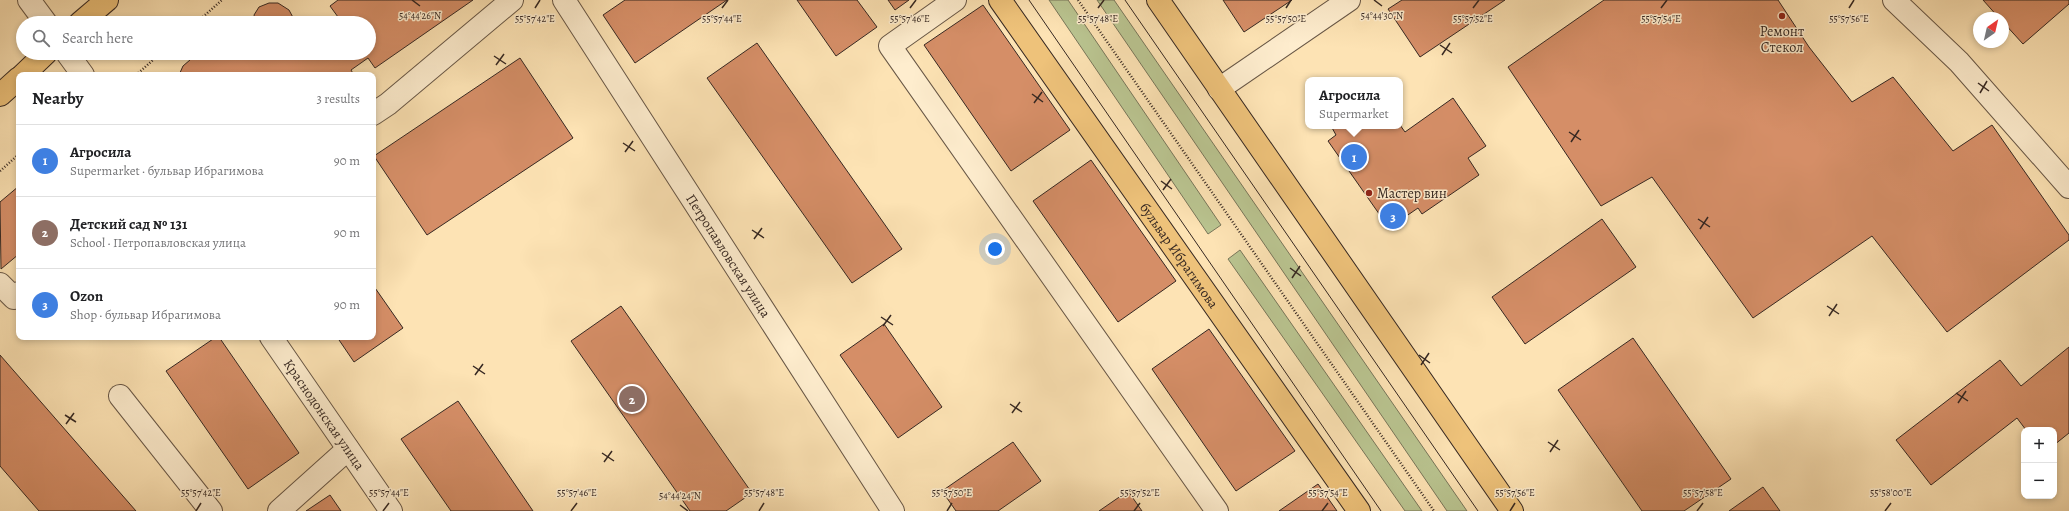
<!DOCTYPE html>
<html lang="en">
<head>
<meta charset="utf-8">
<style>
	:root { --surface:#fff; --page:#f6f6f6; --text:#202124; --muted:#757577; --line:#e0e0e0; --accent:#8f2418 }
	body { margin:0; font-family:Alegreya,serif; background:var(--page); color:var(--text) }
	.controls { position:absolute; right:12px; bottom:12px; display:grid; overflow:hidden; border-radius:8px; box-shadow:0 2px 6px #0003 }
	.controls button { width:36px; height:36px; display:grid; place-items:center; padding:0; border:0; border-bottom:1px solid var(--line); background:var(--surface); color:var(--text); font:20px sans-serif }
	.compass { position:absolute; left:1973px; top:12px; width:36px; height:36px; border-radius:50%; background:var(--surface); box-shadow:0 2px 6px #0003; rotate:34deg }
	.you { position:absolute; left:995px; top:249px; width:14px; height:14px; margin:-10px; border:3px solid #fff; border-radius:50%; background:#1a73e8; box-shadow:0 0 0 6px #1a73e833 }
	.badge { display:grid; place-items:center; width:26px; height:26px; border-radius:50%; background:var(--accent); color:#fff; font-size:13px; font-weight:700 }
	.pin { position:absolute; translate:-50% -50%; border:2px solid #fff; box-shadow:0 1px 4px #0006 }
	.popup { position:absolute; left:1305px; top:77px; width:98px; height:52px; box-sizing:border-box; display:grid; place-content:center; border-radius:8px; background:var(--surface); filter:drop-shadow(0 1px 3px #0005); font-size:13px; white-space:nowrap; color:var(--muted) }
	.popup b { font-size:15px; color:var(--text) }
	.popup::after { content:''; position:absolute; left:50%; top:100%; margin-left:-8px; border:8px solid transparent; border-top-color:var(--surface) }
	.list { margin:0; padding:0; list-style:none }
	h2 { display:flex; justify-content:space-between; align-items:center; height:52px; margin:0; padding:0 16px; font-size:17px }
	h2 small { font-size:13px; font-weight:400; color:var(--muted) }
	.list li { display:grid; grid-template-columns:26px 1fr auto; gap:12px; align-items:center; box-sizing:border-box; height:72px; padding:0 16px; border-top:1px solid var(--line) }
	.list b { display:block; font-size:15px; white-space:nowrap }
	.list p { margin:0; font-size:13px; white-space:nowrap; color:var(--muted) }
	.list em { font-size:13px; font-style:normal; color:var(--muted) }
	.icon { flex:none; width:22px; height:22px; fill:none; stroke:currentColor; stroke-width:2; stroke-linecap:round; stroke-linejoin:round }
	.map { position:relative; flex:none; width:2069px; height:511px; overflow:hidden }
	.search { position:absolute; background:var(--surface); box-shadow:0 2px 6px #0003; left:16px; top:16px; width:360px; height:44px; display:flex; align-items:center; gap:10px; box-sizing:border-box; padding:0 14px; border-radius:22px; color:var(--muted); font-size:15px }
	.panel { position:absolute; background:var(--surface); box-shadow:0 2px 6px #0003; left:16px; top:72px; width:360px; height:268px; border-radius:8px }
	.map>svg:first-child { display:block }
	.green { fill:#bac591; stroke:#78765a }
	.building { fill:#d58e67; stroke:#362822 }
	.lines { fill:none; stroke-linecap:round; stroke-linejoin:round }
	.minor-casing { stroke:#685746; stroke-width:24 }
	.major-casing { stroke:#362822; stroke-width:24 }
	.path { stroke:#362822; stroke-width:2.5; stroke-dasharray:1 2; stroke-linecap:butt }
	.minor { stroke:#feedce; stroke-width:22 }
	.major { stroke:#eec27a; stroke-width:22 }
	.tram { stroke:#362822; stroke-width:1 }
	.ticks { fill:none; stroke:#362822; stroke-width:1.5 }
	.poi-dot { fill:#8f2418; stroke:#feedce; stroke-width:1.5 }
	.labels { text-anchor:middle; stroke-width:3; stroke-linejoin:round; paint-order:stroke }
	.poi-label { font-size:14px; fill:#362822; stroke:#feedce }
	.street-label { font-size:14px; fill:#362822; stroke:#feedce }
	.ticks-label { font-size:10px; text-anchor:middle; fill:#362822; stroke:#feedce; stroke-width:3; stroke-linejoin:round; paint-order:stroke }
</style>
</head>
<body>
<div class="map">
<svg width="2069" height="511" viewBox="0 0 2069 511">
	<rect width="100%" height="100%" fill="#fde3b4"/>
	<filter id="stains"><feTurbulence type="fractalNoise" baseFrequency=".005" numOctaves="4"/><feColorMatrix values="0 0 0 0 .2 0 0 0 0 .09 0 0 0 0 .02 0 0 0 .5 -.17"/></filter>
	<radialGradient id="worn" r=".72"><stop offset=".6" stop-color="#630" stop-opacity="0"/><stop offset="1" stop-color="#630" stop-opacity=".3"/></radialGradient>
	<g class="green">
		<path d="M1049,0h19l153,225 -13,9z"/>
		<path d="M1097,0h17l353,511h-20z"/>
		<path d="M1240,250l182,261h-17l-177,-252z"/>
	</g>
	<g class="building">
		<path d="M338,0h135l-98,68 -7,-10 -17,12 3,5h-175l4,-9 15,-13h171v-30h-40l9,-6 -8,-11z"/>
		<path d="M625,0h102l-92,63 -32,-48z"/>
		<path d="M797,0h60l20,27 -41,29z"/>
		<path d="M888,0h21l-14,10z"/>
		<path d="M1223,0h69l-48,32z"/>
		<path d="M1402,0h103l-85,57 -32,-48z"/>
		<path d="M1604,0h174l31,47 43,55 41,-25 60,74 39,-26 77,110v5l-122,92 -75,-96 -119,82 -101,-141 -51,29 -93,-139z"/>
		<path d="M1983,0h86v4l-46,40 -20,-22v-4h-4z"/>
		<path d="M269,3h9l11,7 7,13h-40l-2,-8 5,-8z"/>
		<path d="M983,5l87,125 -59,41 -87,-126z"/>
		<path d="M757,43l145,206 -50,34 -145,-205z"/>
		<path d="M520,58l53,80 -146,97 -53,-79z"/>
		<path d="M1453,98l33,48 -18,12 11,17 -57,39 -4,-6 -29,20 -61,-87 8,-6 -5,-9 69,-1 5,7z"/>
		<path d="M1091,160l85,121 -58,41 -85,-121z"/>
		<path d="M19,186v68l-18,15 -1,-67z"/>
		<path d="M1602,219l34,48 -111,77 -33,-47z"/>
		<path d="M373,285l30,43 -49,34 -17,-25h36z"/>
		<path d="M621,306l131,187 -26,18h-36l-119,-170z"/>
		<path d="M884,324l58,83 -44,31 -58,-83z"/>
		<path d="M1209,329l86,122 -59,40 -84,-122z"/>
		<path d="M216,337h3l80,116 -51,36 -82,-118z"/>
		<path d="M1633,338l98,141 -47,32h-42l-84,-121z"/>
		<path d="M2069,347v86l-15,12v-15h-28l-9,-12 -86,67 -35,-45 104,-80 21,26z"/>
		<path d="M0,355l136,156h-97l-39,-45z"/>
		<path d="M458,401l75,110h-82l-50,-72z"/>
		<path d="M1013,442l28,39 -43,30h-42l-14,-20z"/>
		<path d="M1318,484l19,27h-58z"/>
		<path d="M1763,487l17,24h-51z"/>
		<path d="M1128,491l14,20h-43z"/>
		<path d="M330,495l11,16h-35z"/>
	</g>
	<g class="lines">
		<g class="minor-casing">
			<g id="minor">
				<path d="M29,0l17,23"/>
				<path id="s1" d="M564,0l329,511"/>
				<path d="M955,0l-65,46 327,465"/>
				<path d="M1894,0l65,62 110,125"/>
				<path d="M67,53l16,22"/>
				<path d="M1219,89l130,-89"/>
				<path d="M373,114l15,-10 124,-104"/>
				<path d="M0,284l14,14 5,-5"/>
				<path id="s2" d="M271,337l120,174"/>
				<path d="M120,396l91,115"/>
				<path d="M279,511l69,-62"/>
			</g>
		</g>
		<g class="major-casing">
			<g id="major">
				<path id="s3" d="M1000,0l359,511"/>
				<path d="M1158,0l354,511"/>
				<path d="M80,23l27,-23"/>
				<path d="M23,75l23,-22"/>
				<path d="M0,95l19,-17"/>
			</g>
		</g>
		<g class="path">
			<path d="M1078,0l356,511"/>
			<path d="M196,23l26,-23"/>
			<path d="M136,75l25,-22"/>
			<path d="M0,171l19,-17"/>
		</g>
		<use href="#minor" class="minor"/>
		<use href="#major" class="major"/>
		<g class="tram">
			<path d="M1029,0l352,511"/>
			<path d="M1125,0l353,511"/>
		</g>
	</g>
	<path class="ticks" d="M412,0l8,6M1374,0l8,6M535,8l5,-8M722,8l6,-8M910,8l6,-8M1098,8l6,-8M1286,8l5,-8M1473,8l6,-8M1661,8l6,-8M1849,8l5,-8M1440,45l12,8M1442,55l8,-12M494,56l12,8M496,65l8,-11M1978,83l11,8M1980,93l7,-12M1032,94l11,8M1034,103l8,-11M1569,132l12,8M1571,142l8,-12M623,143l12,8M625,152l8,-11M1161,181l11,8M1163,190l8,-11M1698,219l12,8M1700,229l8,-12M752,230l12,8M754,239l8,-11M1290,268l11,8M1292,278l8,-12M1827,306l12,8M1829,316l8,-12M881,317l12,8M883,326l8,-11M1419,355l11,8M1421,365l8,-12M473,366l12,8M475,375l8,-11M1956,393l12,8M1958,403l8,-12M1010,404l12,8M1012,413l8,-11M65,415l11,7M66,424l8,-11M1548,442l12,8M1550,452l8,-12M602,453l12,8M604,462l8,-11M680,505l8,6M196,511l5,-8M383,511l6,-8M571,511l6,-8M759,511l5,-8M947,511l5,-8M1134,511l6,-8M1322,511l6,-8M1510,511l5,-8M1697,511l6,-8M1885,511l6,-8"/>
	<g class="poi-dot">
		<circle cx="1782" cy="16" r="4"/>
		<circle cx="1369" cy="193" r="4"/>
	</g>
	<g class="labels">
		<g class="poi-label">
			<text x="1782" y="36">Ремонт<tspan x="1782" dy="16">Стекол</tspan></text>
			<text x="1377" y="198" text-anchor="start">Мастер вин</text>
		</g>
		<g class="street-label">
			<text dy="5" stroke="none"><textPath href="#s1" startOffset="304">Петропавловская улица</textPath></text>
			<text dy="5" stroke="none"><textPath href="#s3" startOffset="312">бульвар Ибрагимова</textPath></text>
			<text dy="5" stroke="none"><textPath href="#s2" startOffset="94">Краснодонская улица</textPath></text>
		</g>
	</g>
	<g class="ticks-label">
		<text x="420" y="19">54°44'26"N</text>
		<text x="1382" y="19">54°44'30"N</text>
		<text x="722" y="22">55°57'44"E</text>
		<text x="910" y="22">55°57'46"E</text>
		<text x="1098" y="22">55°57'48"E</text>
		<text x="1473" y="22">55°57'52"E</text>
		<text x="1661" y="22">55°57'54"E</text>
		<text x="1849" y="22">55°57'56"E</text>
		<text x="535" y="22">55°57'42"E</text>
		<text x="1286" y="22">55°57'50"E</text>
		<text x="201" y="496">55°57'42"E</text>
		<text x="389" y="496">55°57'44"E</text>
		<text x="577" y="496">55°57'46"E</text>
		<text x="764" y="496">55°57'48"E</text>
		<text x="952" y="496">55°57'50"E</text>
		<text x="1140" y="496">55°57'52"E</text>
		<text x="1328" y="496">55°57'54"E</text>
		<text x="1515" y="496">55°57'56"E</text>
		<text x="1703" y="496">55°57'58"E</text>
		<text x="1891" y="496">55°58'00"E</text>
		<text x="680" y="499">54°44'24"N</text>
	</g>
	<rect width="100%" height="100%" filter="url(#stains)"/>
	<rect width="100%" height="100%" fill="url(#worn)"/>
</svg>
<div class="controls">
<button>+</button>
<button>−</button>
</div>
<svg class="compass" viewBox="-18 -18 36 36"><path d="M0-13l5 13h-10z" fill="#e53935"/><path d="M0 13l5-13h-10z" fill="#757577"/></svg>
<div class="you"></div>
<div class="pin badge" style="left:1354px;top:157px;background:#3f7fe0">1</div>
<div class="popup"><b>Агросила</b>Supermarket</div>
<div class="pin badge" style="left:632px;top:399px;background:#8d6e63">2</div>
<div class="pin badge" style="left:1393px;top:216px;background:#3f7fe0">3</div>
<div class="search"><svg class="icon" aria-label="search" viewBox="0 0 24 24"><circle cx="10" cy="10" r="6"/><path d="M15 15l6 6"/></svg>Search here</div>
<section class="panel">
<h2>Nearby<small>3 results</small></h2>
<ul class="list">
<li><span class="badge" style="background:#3f7fe0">1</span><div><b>Агросила</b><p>Supermarket · бульвар Ибрагимова</p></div><em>90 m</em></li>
<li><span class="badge" style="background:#8d6e63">2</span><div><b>Детский сад № 131</b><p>School · Петропавловская улица</p></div><em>90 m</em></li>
<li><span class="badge" style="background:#3f7fe0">3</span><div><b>Ozon</b><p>Shop · бульвар Ибрагимова</p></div><em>90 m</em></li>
</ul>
</section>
</div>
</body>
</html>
